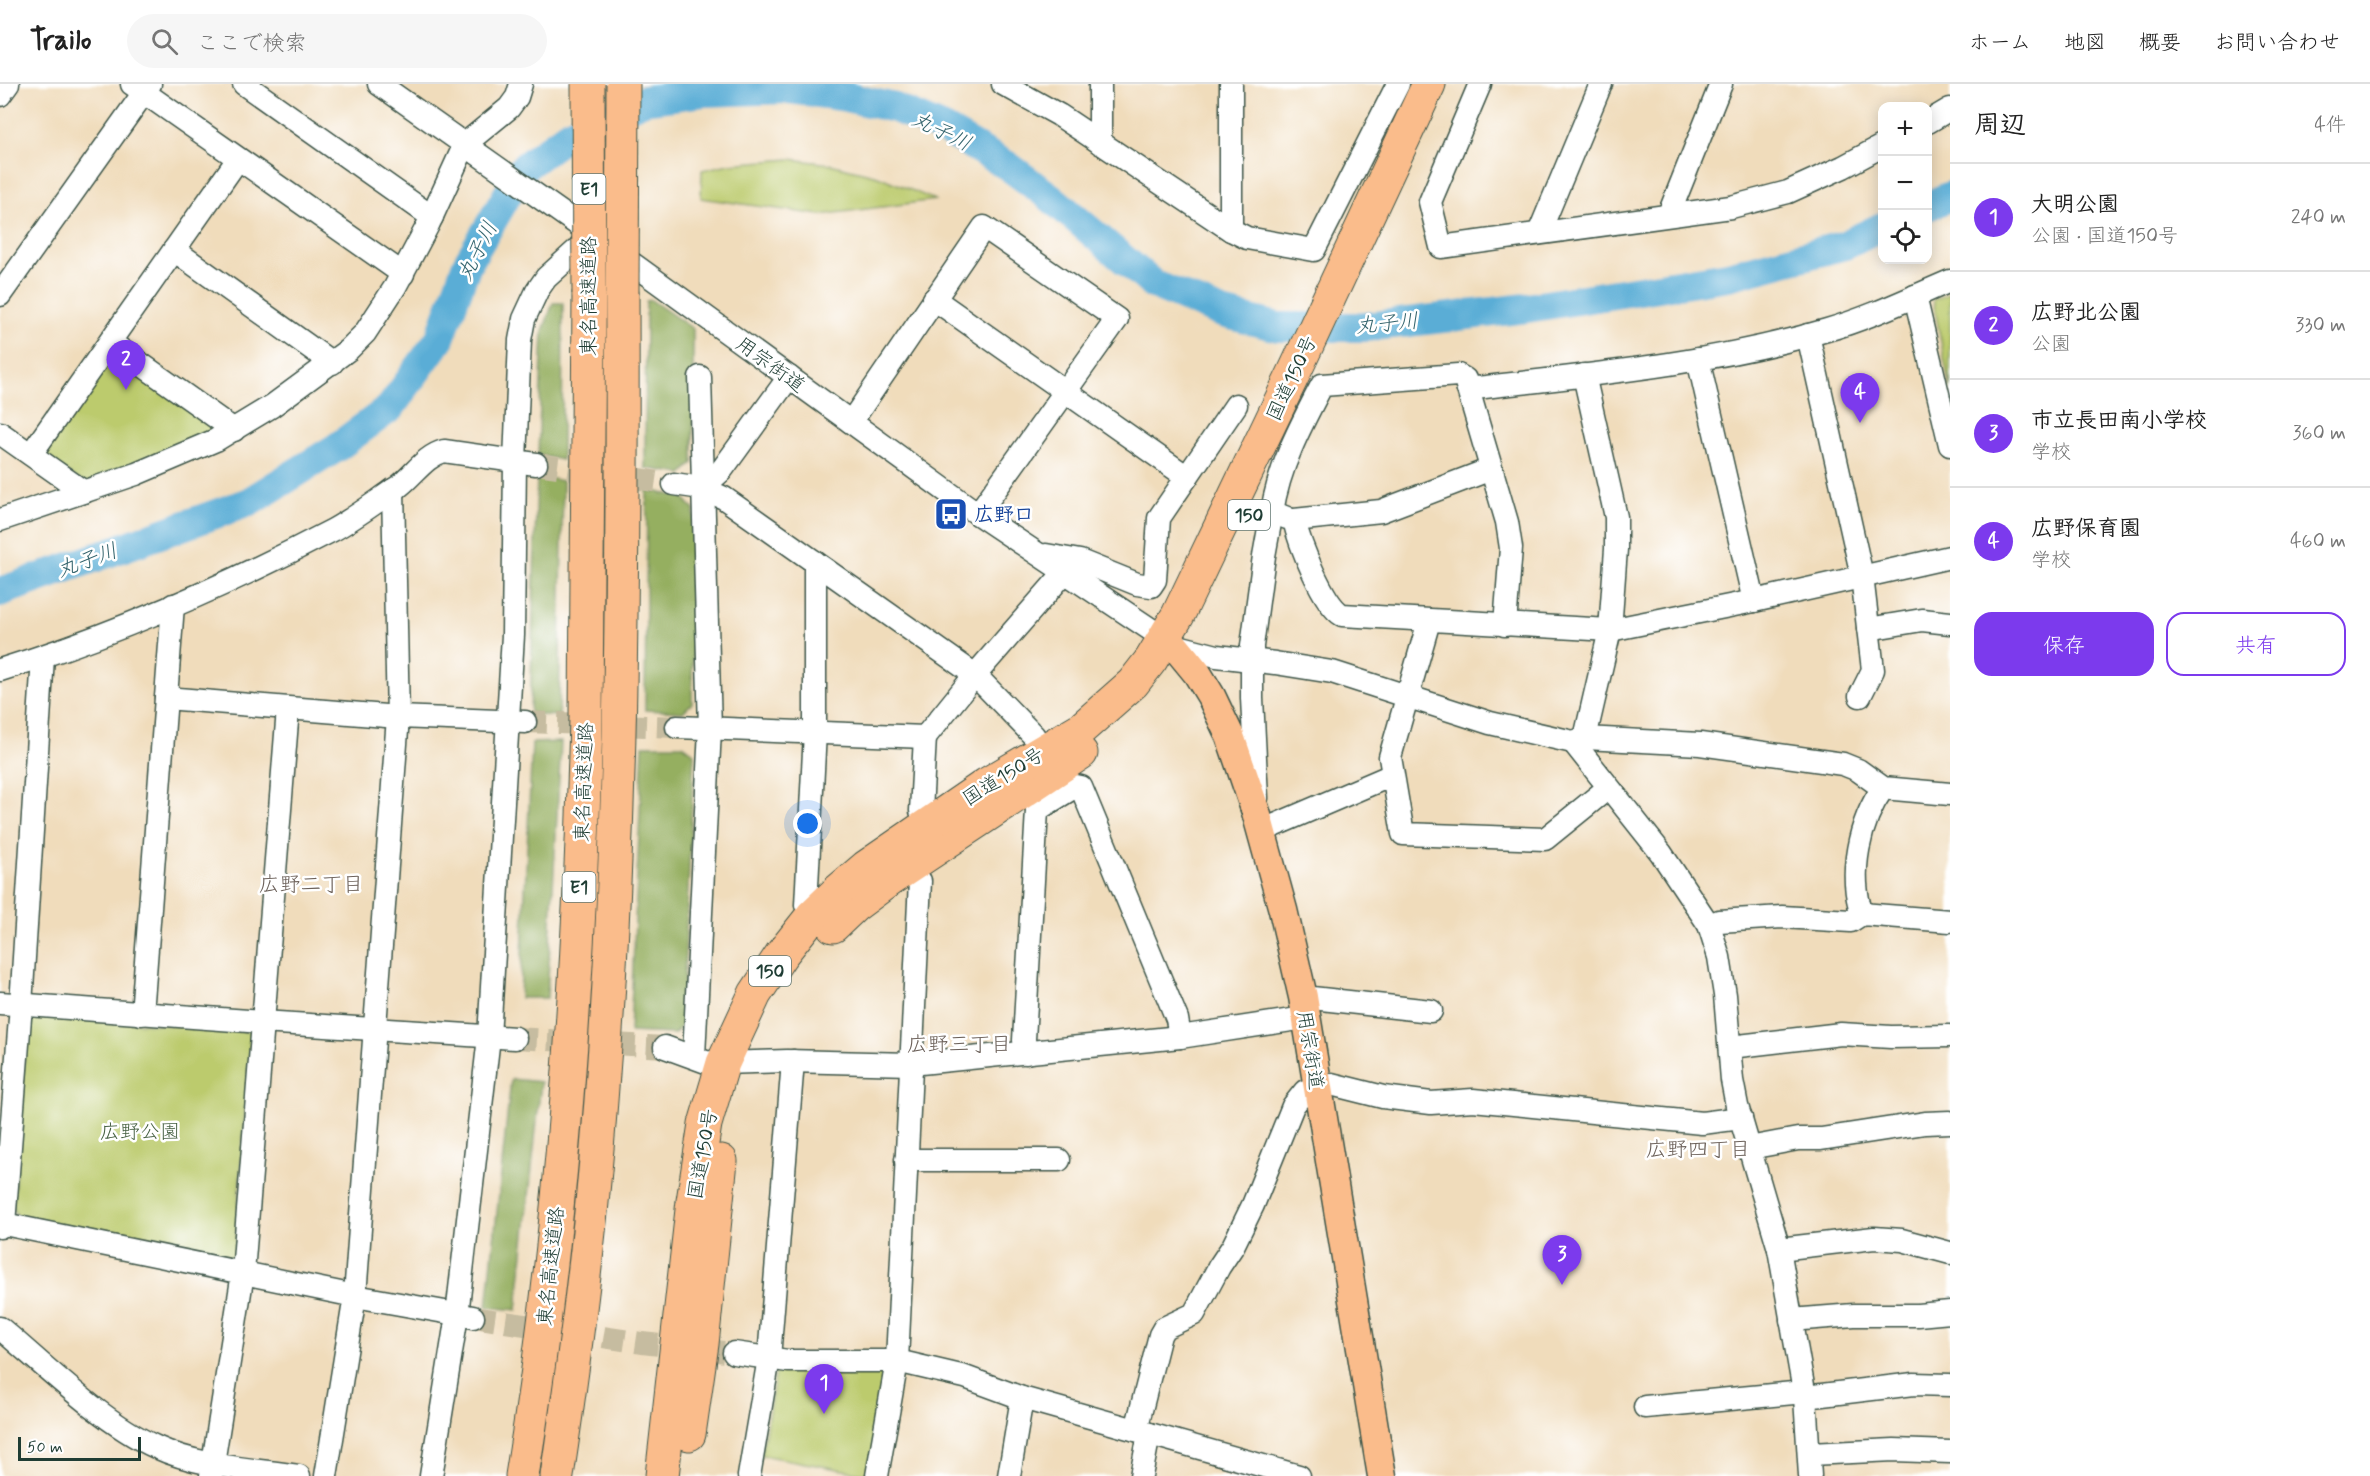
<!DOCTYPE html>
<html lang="ja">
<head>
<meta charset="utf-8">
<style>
	:root { --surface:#fff; --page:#f6f6f6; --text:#222; --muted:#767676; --line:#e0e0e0; --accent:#7c3aed }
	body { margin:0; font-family:Mynerve,"Klee One",sans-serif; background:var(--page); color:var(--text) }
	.controls { position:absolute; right:18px; top:18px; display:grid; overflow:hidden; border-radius:12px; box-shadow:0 3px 15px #0003 }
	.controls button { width:54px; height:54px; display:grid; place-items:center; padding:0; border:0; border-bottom:2px solid var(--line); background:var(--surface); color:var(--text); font:30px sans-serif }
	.scale { position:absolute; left:18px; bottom:15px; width:123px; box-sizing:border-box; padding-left:6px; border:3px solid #1f3d34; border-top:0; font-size:16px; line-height:21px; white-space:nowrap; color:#1f3d34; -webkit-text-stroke:4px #fff; paint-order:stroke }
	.you { position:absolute; left:808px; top:740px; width:21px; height:21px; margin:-15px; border:4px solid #fff; border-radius:50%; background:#1a73e8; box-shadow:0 0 0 9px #1a73e833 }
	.badge { display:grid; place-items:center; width:39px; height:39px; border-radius:50%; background:var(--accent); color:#fff; font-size:20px; font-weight:700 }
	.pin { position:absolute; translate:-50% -50px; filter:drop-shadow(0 2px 3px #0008) }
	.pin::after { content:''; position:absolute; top:32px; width:21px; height:18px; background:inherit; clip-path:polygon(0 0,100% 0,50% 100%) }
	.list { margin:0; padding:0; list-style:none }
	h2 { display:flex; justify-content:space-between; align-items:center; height:78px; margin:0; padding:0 24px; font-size:26px }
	h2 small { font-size:20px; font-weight:400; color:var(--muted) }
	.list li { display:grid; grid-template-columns:39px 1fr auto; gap:18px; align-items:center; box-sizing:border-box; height:108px; padding:0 24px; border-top:2px solid var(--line) }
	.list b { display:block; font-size:22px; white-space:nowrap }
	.list p { margin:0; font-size:20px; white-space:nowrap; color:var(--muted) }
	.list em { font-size:20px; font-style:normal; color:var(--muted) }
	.actions { display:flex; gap:12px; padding:18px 24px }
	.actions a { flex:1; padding:14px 0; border:2px solid var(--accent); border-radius:18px; text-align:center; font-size:21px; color:var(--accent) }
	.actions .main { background:var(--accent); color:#fff }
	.icon { flex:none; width:33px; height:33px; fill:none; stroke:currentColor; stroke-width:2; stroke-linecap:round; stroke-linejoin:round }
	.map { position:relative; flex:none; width:1950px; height:1392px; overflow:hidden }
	header { display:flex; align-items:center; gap:36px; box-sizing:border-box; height:84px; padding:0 30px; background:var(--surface); border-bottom:2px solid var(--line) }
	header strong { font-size:28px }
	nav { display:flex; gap:33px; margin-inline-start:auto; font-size:21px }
	.search { width:420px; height:54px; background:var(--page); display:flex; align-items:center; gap:15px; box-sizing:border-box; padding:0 21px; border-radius:33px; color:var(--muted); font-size:22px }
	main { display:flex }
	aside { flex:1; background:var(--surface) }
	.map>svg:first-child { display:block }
	.green { fill:#bccb6d; stroke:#6e8450; stroke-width:1.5 }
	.forest { fill:#95af60; stroke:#5a764a; stroke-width:1.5 }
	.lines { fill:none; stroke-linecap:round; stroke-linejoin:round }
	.river { stroke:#5aadd6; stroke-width:30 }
	.minor-tunnel { stroke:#c6bca0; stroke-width:22; stroke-dasharray:22 11; stroke-linecap:butt }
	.minor-casing { stroke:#3e5548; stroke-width:25 }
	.major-casing { stroke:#3e5548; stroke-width:31 }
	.highway-casing { stroke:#3e5548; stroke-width:35 }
	.minor { stroke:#fff; stroke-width:22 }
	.major { stroke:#fabc8b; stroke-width:28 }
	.highway { stroke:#fabc8b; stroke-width:33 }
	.highway-bridge-casing { stroke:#3e5548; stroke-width:35; stroke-linecap:butt }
	.highway-bridge { stroke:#fabc8b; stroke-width:33 }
	.labels { text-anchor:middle; stroke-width:5; stroke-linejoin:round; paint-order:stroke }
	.shield { fill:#fff; stroke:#627771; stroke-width:1.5 }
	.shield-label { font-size:18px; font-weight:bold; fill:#1f3d34 }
	.street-label { font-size:20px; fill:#1f3d34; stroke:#fff }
	.transit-label { font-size:20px; font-weight:bold; fill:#164399; stroke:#fff; text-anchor:start }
	.park-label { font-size:20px; fill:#466042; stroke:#fff }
	.water-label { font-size:21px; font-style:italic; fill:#34646d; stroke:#fff }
	.neighbourhood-label { font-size:21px; fill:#6c615a; stroke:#fff }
</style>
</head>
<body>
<header>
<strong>Trailo</strong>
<div class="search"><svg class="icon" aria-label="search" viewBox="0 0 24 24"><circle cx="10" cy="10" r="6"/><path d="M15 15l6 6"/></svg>ここで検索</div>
<nav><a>ホーム</a><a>地図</a><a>概要</a><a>お問い合わせ</a></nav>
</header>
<main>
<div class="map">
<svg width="1950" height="1392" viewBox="0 0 1950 1392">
	<rect width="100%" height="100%" fill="#fff"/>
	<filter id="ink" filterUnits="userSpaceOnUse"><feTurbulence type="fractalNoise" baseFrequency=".0167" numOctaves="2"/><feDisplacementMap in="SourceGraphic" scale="12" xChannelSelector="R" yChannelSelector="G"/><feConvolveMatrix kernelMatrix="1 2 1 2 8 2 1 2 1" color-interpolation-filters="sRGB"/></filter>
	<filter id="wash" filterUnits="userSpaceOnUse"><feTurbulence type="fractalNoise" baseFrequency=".008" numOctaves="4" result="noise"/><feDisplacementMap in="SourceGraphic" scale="24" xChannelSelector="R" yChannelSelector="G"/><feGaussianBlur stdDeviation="1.35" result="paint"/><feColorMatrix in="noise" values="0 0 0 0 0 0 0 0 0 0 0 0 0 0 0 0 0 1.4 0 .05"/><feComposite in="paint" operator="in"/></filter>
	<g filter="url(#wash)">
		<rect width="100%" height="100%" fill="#f0dcbb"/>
		<g class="green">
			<path d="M790,75l40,5 48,12 57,24 -115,15 -119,-17 1,-28 27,-6z"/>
			<path d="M1950,209v96l-17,-89z"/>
			<path d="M117,271l97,68v8l-128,53 -43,-26 1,-9 66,-93z"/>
			<path d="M34,930l217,18 -17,228 -216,-43 -5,-8 14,-188z"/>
			<path d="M776,1287l111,1 -16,103 -110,-20z"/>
		</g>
		<g class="forest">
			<path d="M651,216l42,29v134l-11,11 -37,-6 1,-167z"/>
			<path d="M553,219h10l-1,157 -24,-5 5,-124z"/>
			<path d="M537,392l26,5 -4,235 -29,-2z"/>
			<path d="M647,406l36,7 11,13 -2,193 -9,9 -38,-2z"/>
			<path d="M561,658l-14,256h-27l12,-255z"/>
			<path d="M643,661h40l11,8 -12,273 -8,8 -44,-2z"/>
			<path d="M511,995l30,3 -24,228 -30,-3z"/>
		</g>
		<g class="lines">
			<g class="river">
				<path d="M1928,122l22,-10"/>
				<path d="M0,508l249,-90 87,-54 54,-40 50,-70 27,-74 56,-96 47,-35 74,-33 61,-8 83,-3 58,8 49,11 49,21 64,37 42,31 103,87 69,29 56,14h88l161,-19 201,-32 117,-31 37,-18"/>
			</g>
		</g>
	</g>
	<g filter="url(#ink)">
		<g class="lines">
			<g class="minor-tunnel">
				<path d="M536,380l138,20"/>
				<path d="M525,638l152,5"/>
				<path d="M515,954l150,9"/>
				<path d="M473,1233l169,26 92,10"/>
			</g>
			<g class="minor-casing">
				<g id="minor">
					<path d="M132,0l271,190"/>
					<path d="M244,0l188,133"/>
					<path d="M379,0l211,149 388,281 196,131 43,11 58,7 57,9 158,51 83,19 12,-4 115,6 143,20 15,6 25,18 67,6"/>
					<path d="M1003,0l56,31 172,115 16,8 67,12 84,-166"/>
					<path d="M1100,0v59"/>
					<path d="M1480,0l-50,118 11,45 290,-40 57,-15 55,-25 39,-21"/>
					<path d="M0,11l8,-11"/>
					<path d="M1928,38l22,-13"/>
					<path d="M1669,130l52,-130"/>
					<path d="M1231,146v-146"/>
					<path d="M1539,149l62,-149"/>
					<path d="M174,166l158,113"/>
					<path d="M0,211l150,-211"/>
					<path d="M1915,212l35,149"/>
					<path d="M934,215l253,178"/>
					<path d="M1808,251l54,241 11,94 -13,26"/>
					<path d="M110,258l124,88"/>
					<path d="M1698,275l56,242"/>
					<path d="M789,293l-68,94 -19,17 22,10 251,177 59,61"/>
					<path d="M1468,305c120,-14 243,-25 359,-59 42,-12 83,-32 123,-49"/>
					<path d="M851,338l133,-195 133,92 -139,195"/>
					<path d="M0,349l84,59"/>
					<path d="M31,370l207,-295"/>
					<path d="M1491,385l-110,42 -87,9c5,22 29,84 48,95l268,15 6,-81v-32l-32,-142"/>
					<path d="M674,400l28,4"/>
					<path d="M1272,428c7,-46 29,-87 50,-127l136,-10 7,4 42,143 4,26 -6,77"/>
					<path d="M0,436l136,-46 80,-34 56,-34 76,-56 17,-17 30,-46 33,-62 37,-81 44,-36 8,-11 4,-13"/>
					<path d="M1046,471l34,6 57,23 14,2 4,-6 4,-62 77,-113"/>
					<path d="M1429,537l-39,136 13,77 142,5 63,-51"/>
					<path d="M1868,545l54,-9 28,3"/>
					<path d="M0,586c113,-35 228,-85 333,-140 22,-12 44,-29 65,-43 16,-12 27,-31 46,-36l92,13"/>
					<path d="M166,614l232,19 127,5"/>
					<path d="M677,643l248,10 50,-62 90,-103"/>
					<path d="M1585,654l25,-108 144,-29 196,-44"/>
					<path d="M1573,658l88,111 48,72 10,32 6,38 7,85 5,26 42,143 26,148 5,79"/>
					<path d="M1257,714l-5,-100v-52l12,-90 8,-44 15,6"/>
					<path d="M921,727l4,-74"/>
					<path d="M1262,750l11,-8 119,-51"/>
					<path d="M1862,830c-14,-40 -3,-92 21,-126"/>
					<path d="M812,832l-6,-11 9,-173v-170"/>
					<path d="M1709,841l10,-4 63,-4 69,4 11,-7 88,7"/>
					<path d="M1303,913l128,14"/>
					<path d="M0,919l262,19 253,16"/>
					<path d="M142,930l31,-409"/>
					<path d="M665,963l41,15 17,1 64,-2 124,3 269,-27 125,-19"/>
					<path d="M1730,963l111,-13 50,3 59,-1"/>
					<path d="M1026,969l-2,-13 13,-230 39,-24 5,1 96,232 3,18"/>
					<path d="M694,972l16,-327 -10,-352"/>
					<path d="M1749,1064l49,-9h23l104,-16 25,-1"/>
					<path d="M906,1076h153"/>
					<path d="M4,1140l351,72 118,21"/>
					<path d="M0,1143l4,-3 17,-219 22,-348"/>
					<path d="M1779,1165l95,-11 28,2 48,13"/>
					<path d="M1791,1236l63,-5h64l32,-3"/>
					<path d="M0,1244c45,38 103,95 156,119 43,20 96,22 143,29"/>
					<path d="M734,1269l54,8h109l68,16 57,21 277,78"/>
					<path d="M1805,1313l109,-13 36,1"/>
					<path d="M1645,1323l159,-15"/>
					<path d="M1136,1346l24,-95 4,-7 30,-14 25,-47 14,-21 20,-41 40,-99 12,-15 26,-7 52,13 48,6 42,-3 229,23 39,-5"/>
					<path d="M1810,1370l84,-4 56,2"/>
					<path d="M211,1392l32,-203 45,-564"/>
					<path d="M326,1392l29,-180 43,-579 -5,-227"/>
					<path d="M431,1392l26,-161 32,-278 24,-402 2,-174 5,-121 4,-21 13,-28 9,-13 32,-29 12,-16"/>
					<path d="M749,1392l20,-118 24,-297"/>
					<path d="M877,1392l20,-115 23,-480"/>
					<path d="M1009,1392l13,-78"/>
					<path d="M1141,1392l8,-42"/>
				</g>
			</g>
			<g class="major-casing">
				<path id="major" d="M1174,561l23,28 14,23 19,40 26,76 27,98 20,87 79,479"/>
			</g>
			<g class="highway-casing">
				<g id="highway">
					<path d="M833,842l21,-20 35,-26 192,-127"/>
					<path d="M689,1350l13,-90 19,-183"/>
					<path d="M522,1392c41,-250 58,-505 64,-759 2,-141 1,-282 3,-423"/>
					<path d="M557,1392c14,-94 27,-189 36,-284 29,-298 30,-598 29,-898"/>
					<path d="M662,1392l31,-275 12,-77 18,-61 32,-69 26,-39 31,-39 27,-26 27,-23 121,-83 95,-56 51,-45 18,-23 27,-45 116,-242 135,-289"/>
				</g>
			</g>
			<use href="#minor" class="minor"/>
			<use href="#major" class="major"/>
			<use href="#highway" class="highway"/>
			<g class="highway-bridge-casing">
				<g id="highway-bridge">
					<path d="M588,0l1,210"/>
					<path d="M622,210l1,-210"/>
				</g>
			</g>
			<use href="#highway-bridge" class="highway-bridge"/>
		</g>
	</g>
	<defs>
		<g id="bus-square" transform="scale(1.725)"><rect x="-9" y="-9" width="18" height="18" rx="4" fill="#1a4fb4" stroke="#fff"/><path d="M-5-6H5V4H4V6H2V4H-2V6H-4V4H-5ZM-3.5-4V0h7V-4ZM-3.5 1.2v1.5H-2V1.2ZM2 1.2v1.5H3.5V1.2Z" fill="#fff"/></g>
	</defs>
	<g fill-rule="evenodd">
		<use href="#bus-square" x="951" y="430"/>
	</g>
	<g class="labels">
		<g class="shield">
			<rect x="572.5" y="90" width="33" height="30" rx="4.5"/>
			<rect x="1228" y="416" width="42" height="30" rx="4.5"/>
			<rect x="562.5" y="788" width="33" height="30" rx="4.5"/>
			<rect x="749" y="872" width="42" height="30" rx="4.5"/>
		</g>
		<g class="shield-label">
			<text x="589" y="111">E1</text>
			<text x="1249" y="437">150</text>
			<text x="579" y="809">E1</text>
			<text x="770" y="893">150</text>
		</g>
		<g class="street-label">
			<text transform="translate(588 212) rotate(-90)" y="7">東名高速道路</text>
			<text transform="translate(771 280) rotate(36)" y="7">用宗街道</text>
			<text transform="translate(1291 294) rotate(-65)" y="7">国道150号</text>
			<text transform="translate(1003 692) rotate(-32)" y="7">国道150号</text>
			<text transform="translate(583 698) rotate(-88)" y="7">東名高速道路</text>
			<text transform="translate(1311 966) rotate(81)" y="7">用宗街道</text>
			<text transform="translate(702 1070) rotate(-80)" y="7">国道150号</text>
			<text transform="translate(550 1182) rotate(-84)" y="7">東名高速道路</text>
		</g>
		<g class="transit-label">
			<text x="974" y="437">広野口</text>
		</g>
		<g class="park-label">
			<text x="140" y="1054">広野公園</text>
		</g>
		<g class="water-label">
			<text transform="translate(942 47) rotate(26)" y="7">丸子川</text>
			<text transform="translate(477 167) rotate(-63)" y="7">丸子川</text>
			<text transform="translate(1387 239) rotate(-5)" y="7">丸子川</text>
			<text transform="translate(87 476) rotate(-20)" y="7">丸子川</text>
		</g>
		<g class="neighbourhood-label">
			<text x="311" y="807">広野二丁目</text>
			<text x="959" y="967">広野三丁目</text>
			<text x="1698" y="1072">広野四丁目</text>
		</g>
	</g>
</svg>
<div class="controls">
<button>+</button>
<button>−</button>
<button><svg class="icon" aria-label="locate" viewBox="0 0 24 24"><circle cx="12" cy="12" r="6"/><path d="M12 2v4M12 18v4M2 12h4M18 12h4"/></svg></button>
</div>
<div class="scale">50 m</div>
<div class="you"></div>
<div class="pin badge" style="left:824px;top:1330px">1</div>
<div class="pin badge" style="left:126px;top:306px">2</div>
<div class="pin badge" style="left:1562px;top:1201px">3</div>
<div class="pin badge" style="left:1860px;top:339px">4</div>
</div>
<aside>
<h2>周辺<small>4件</small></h2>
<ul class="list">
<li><span class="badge">1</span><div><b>大明公園</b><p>公園 · 国道150号</p></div><em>240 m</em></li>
<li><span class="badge">2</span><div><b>広野北公園</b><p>公園</p></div><em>330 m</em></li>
<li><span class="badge">3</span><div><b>市立長田南小学校</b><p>学校</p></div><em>360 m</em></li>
<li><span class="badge">4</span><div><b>広野保育園</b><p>学校</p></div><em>460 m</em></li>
</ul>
<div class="actions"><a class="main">保存</a><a>共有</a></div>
</aside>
</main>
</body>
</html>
